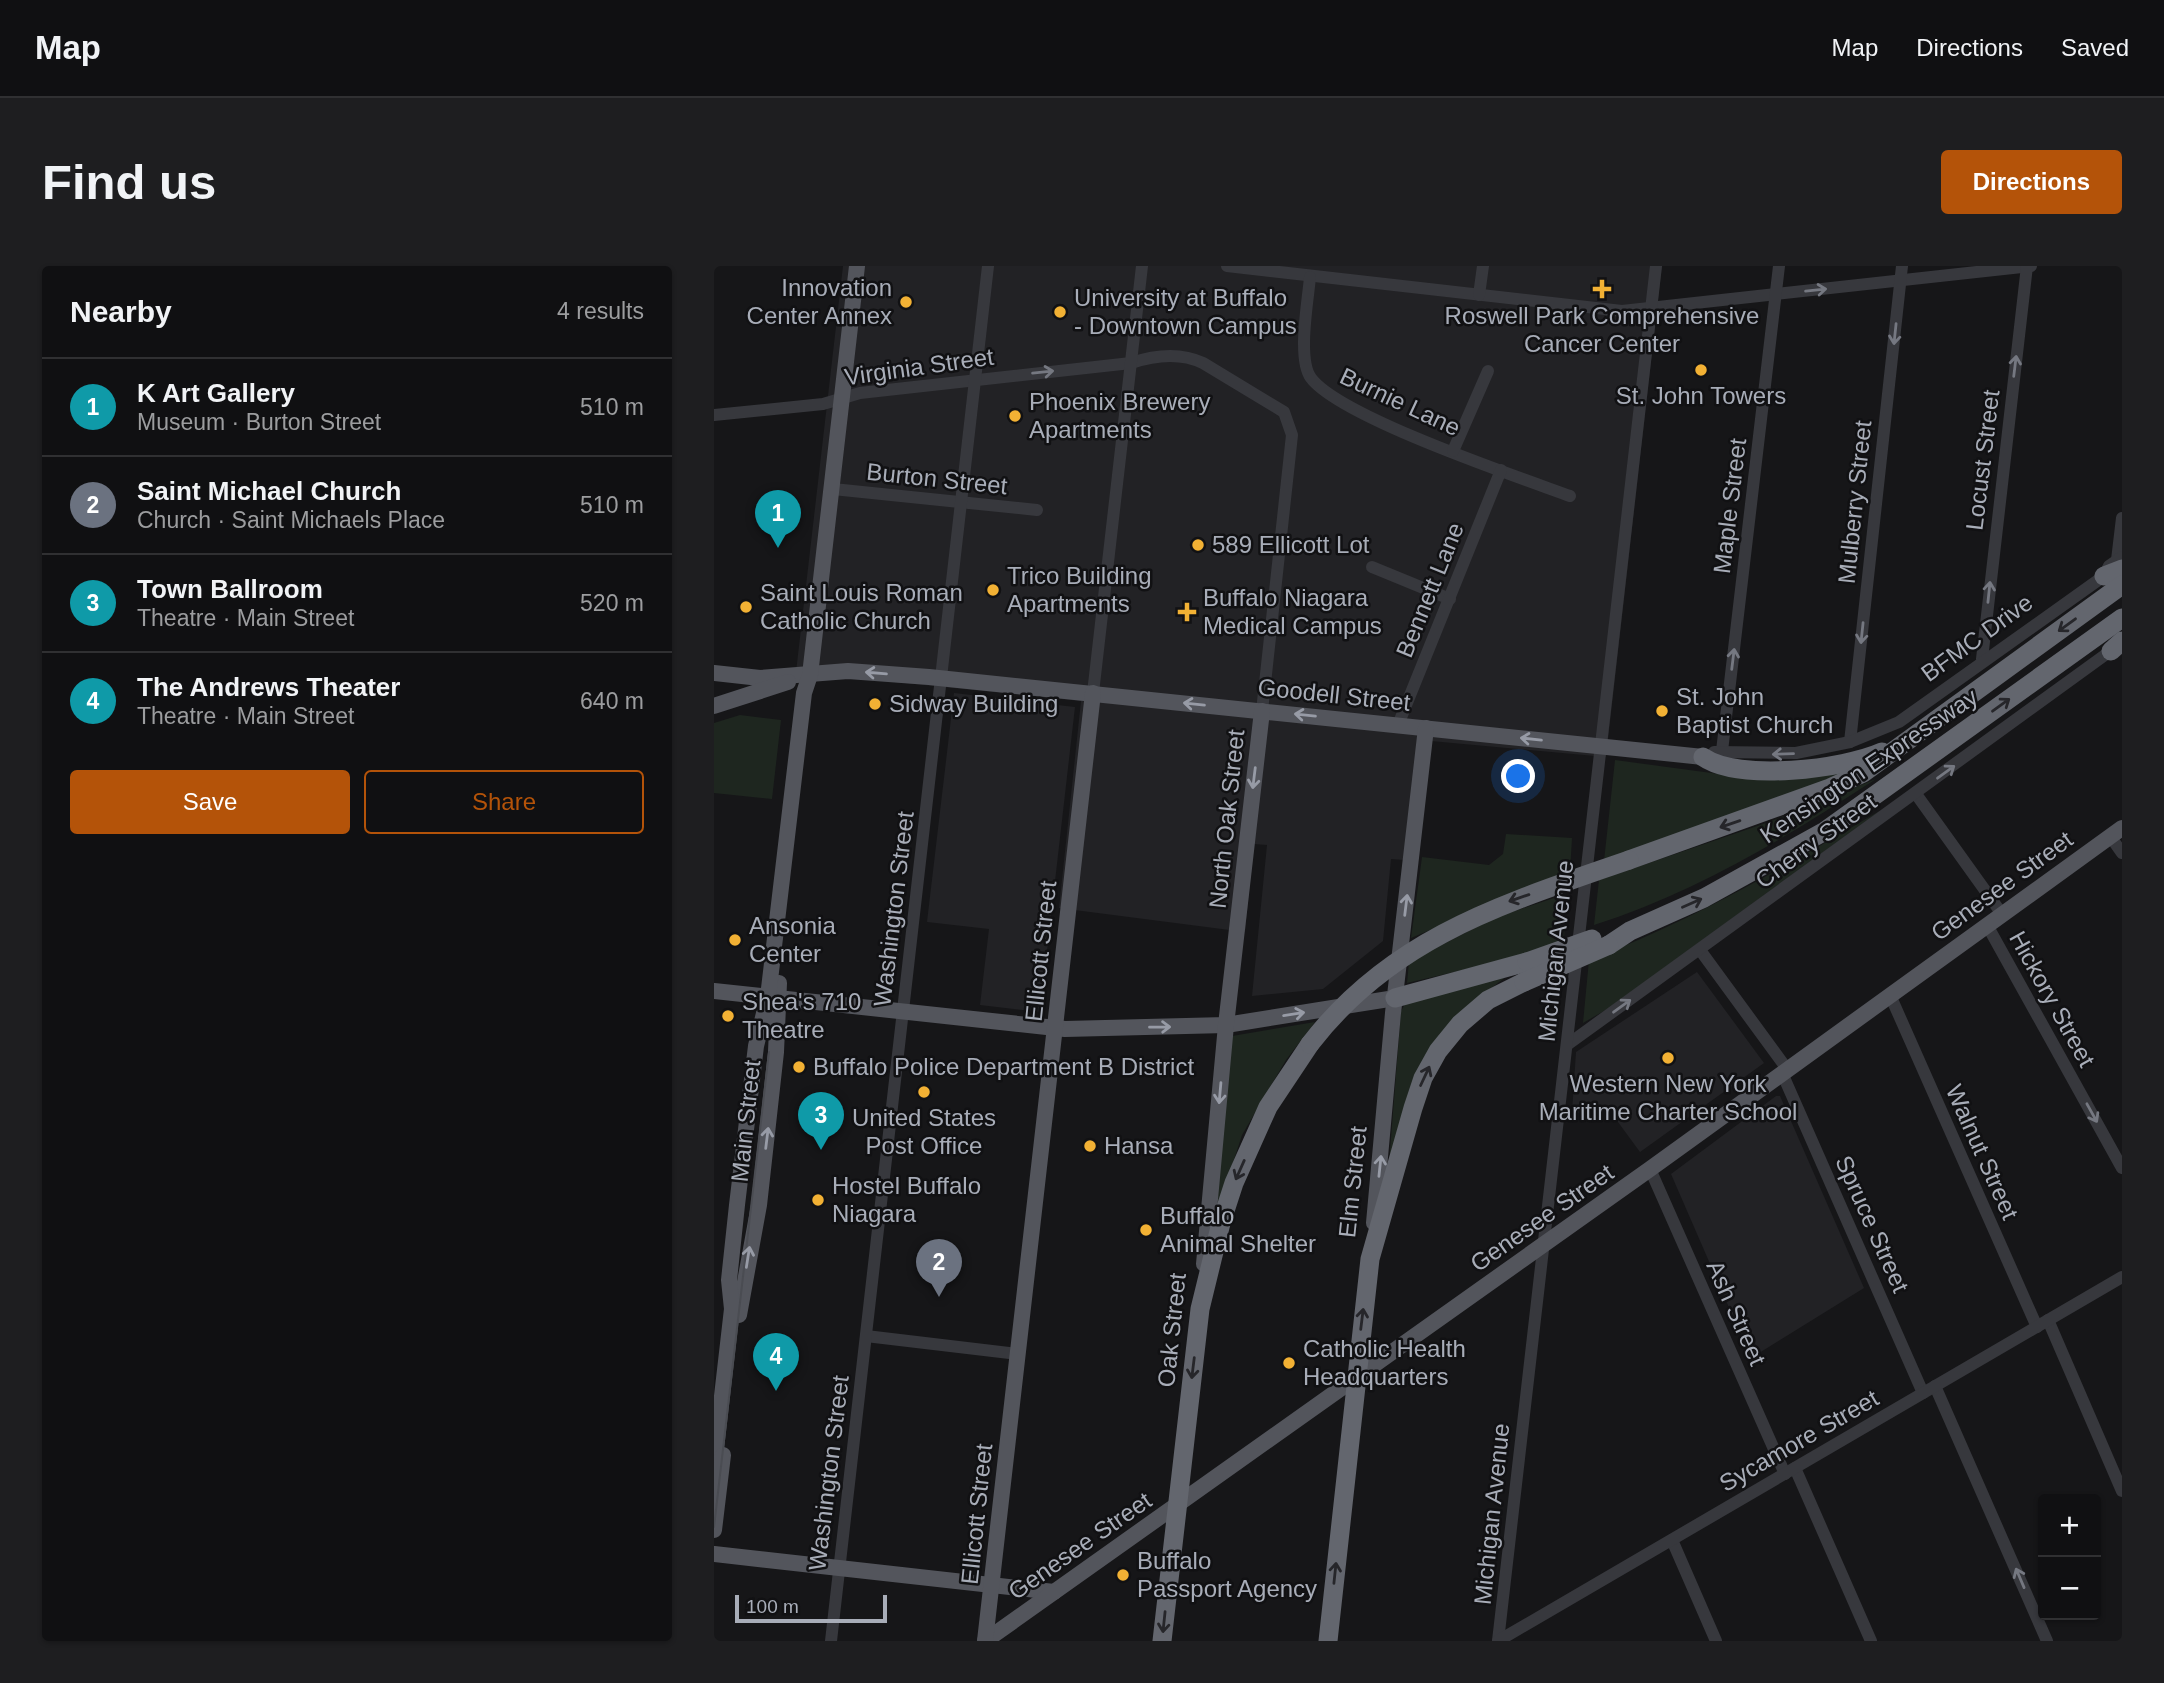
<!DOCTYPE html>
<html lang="en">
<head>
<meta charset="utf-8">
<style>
	:root { --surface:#101012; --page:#1e1e20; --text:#f1f3f6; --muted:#9c9d9f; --line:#303032; --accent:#b45309 }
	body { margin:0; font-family:Helvetica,sans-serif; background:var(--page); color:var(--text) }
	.controls { position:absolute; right:21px; bottom:21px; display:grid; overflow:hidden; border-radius:7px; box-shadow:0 2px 5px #0004 }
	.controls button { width:63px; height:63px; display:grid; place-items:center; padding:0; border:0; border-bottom:2px solid var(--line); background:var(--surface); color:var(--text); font:35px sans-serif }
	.scale { position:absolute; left:21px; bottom:18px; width:152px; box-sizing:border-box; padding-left:7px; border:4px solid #a8adb8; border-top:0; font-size:19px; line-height:24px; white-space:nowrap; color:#a8adb8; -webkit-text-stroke:5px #111113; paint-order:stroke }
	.you { position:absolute; left:805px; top:511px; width:24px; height:24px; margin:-18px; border:5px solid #fff; border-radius:50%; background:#1a73e8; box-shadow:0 0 0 10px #1a73e833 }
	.badge { display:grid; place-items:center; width:46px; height:46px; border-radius:50%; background:var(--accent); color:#fff; font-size:23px; font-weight:700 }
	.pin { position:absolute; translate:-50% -58px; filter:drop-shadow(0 2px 4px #0008) }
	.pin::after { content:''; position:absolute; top:37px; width:24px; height:21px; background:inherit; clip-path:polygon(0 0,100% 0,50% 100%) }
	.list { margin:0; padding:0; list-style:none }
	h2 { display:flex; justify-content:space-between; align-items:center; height:91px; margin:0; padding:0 28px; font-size:30px }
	h2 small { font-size:23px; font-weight:400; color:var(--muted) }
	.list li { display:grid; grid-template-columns:46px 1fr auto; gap:21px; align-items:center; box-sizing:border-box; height:98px; padding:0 28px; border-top:2px solid var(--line) }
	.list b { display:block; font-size:26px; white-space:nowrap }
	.list p { margin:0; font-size:23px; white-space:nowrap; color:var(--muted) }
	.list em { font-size:23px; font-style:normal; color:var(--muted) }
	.actions { display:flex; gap:14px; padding:21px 28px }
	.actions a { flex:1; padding:16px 0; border:2px solid var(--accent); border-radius:7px; text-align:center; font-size:24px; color:var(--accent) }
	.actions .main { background:var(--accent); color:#fff }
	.map { position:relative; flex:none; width:1408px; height:1375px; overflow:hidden; border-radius:7px }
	header { display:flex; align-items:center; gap:42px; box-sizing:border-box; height:98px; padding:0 35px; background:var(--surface); border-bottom:2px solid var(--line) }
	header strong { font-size:33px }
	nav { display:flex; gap:38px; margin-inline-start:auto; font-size:24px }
	.intro { display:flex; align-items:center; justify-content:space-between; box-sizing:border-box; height:168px; padding:0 42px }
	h1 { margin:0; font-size:49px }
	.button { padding:18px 32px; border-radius:7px; background:var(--accent); color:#fff; font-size:24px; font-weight:700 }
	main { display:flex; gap:42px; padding:0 42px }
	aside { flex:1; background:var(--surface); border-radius:7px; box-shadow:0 2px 5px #0004 }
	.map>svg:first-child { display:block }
	.built { fill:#222225 }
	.green { fill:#1e261f }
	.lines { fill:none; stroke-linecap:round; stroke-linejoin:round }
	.minor { stroke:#37383d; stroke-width:12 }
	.major { stroke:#53555c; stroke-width:16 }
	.highway { stroke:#63666e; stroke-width:19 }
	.tram { stroke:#4a4c52; stroke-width:2 }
	.highway-bridge { stroke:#63666e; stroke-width:19 }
	.oneway { stroke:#757881 }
	.oneway2 { stroke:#26262a }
	.oneway3 { stroke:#979ba6 }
	.poi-dot { fill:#f2b134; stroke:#111113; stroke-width:2.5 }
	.labels { text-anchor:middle; stroke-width:5; stroke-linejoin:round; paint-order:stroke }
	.poi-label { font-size:24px; fill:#a8adb8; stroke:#111113; text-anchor:start }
	.street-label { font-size:24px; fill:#a8adb8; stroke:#111113 }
</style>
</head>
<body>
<header>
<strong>Map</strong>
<nav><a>Map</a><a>Directions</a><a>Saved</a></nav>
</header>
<div class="intro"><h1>Find us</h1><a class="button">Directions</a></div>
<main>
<aside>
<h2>Nearby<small>4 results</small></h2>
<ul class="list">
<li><span class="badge" style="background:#0f9aa8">1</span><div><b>K Art Gallery</b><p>Museum · Burton Street</p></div><em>510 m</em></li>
<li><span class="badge" style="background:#6b7280">2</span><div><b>Saint Michael Church</b><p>Church · Saint Michaels Place</p></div><em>510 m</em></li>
<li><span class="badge" style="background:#0f9aa8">3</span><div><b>Town Ballroom</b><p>Theatre · Main Street</p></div><em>520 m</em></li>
<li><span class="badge" style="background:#0f9aa8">4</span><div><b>The Andrews Theater</b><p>Theatre · Main Street</p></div><em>640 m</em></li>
</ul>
<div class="actions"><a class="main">Save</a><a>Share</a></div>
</aside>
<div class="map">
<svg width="1408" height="1375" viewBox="0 0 1408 1375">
	<rect width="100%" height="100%" fill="#161618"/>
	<g class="built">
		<path d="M129,0h819l-56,491 -175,-16 -13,120 -27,-2 -8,82 -60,48 -71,7 15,-151 -13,-1 -9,88 -186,-24 22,-207 -285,-29z"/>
		<path d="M240,427l121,14 -35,305 -60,-7 9,-76 -62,-7z"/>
		<path d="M983,706l67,91 -124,89 -33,-45 -11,7 -24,-2 4,-60z"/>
		<path d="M1062,830h4l84,192 -113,70 -80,-184z"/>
	</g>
	<g class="green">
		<path d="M26,449l41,5 -9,79 -58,-6v-70z"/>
		<path d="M901,494l141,19 91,-9 -22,12 -221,79z"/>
		<path d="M1162,513c-91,59 -179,113 -282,146l5,-45 170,-58z"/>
		<path d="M1167,544l-272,198 -26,15 6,-63c103,-39 197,-94 292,-150z"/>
		<path d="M792,568l66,4 -2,34 -159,66 11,-81 67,8 14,-11z"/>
		<path d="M852,628l-2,46 -58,20 -99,23 2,-21 85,-44z"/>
		<path d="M794,709l-48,38 -71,150 12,-152 4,-7z"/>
		<path d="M601,756l-29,38 -44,75 -28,86 18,-185z"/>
	</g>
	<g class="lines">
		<g class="minor">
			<path d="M513,0l395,45 409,-45"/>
			<path d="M596,11c-2,24 -13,82 1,101 29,39 207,99 259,118"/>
			<path d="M765,29l4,-29"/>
			<path d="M0,149l109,-11 37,-11 271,-30c24,-8 49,-11 72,0l81,49 8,23 -30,276"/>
			<path d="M739,185l35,-80"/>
			<path d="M119,223l204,21"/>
			<path d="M1403,294l5,-42"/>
			<path d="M658,301l78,32"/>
			<path d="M1268,393l45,-393"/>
			<path d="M379,427l49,-427"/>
			<path d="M684,459l103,-255"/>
			<path d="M1136,476l52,-476"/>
			<path d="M1008,485l57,-485"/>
			<path d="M1000,486l82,1 54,-11 49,-20 205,-146 5,-10 13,-9"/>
			<path d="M1202,528l86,120"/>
			<path d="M1396,570l12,17"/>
			<path d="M1273,659l135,243"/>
			<path d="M986,684l87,119"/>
			<path d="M1176,729l147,332"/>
			<path d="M853,779l549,-398"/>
			<path d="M1068,807l141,320"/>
			<path d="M936,903l135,305"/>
			<path d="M1334,1054l74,171"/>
			<path d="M152,1070l152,18"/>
			<path d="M1221,1120l112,255"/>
			<path d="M1081,1202l76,173"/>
			<path d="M958,1274l44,101"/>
			<path d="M117,1375l157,-1375"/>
			<path d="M784,1375l158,-1375"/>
			<path d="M784,1375l624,-364"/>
		</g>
		<g class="major">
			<path d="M0,407l46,5 88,-7 81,6 774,80"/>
			<path d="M0,440l74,-24"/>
			<path d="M0,725l351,38 161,-4 169,-27"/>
			<path d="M660,957l19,-210 33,-285"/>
			<path d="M490,998l22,-239 36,-314"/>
			<path d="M25,1049l20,-110 17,-153 3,-69"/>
			<path d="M0,1200l18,-157 -3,-29 8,-75 19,-159 12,-49 36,-304 6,-18 47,-409"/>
			<path d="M0,1264l9,-75"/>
			<path d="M0,1288l340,38"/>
			<path d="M271,1375l665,-472 472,-341"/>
			<path d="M271,1375l108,-948"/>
		</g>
		<g class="highway">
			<path d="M1390,310l18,-7"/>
			<path d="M1397,385l11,-10"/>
			<path d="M989,491c36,25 141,12 179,-5"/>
			<path d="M915,594l201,-72 33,-15 259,-188"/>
			<path d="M895,679l21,-14 74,-33 121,-67 297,-213"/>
			<path d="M681,732l132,-36"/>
			<path d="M448,1375l38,-332 21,-86 13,-40 34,-76 42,-63"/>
			<path d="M614,1375l42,-382 43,-151 10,-30 15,-27 22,-27 28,-24 36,-18"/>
		</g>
		<path class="tram" d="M0,1261l55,-475"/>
		<g class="highway-bridge">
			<path d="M813,696l65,-23"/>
			<path d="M810,716l85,-37"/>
			<path d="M596,778c83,-108 196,-141 319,-184"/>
		</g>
	</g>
	<defs><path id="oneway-shaft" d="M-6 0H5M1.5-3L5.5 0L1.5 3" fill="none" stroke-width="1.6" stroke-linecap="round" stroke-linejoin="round" transform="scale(1.75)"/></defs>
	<g class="oneway">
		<use href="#oneway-shaft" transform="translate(1102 24) rotate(-6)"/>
		<use href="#oneway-shaft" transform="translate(1181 68) rotate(96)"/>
		<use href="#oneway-shaft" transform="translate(1301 100) rotate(-83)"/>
		<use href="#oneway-shaft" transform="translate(329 106) rotate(-6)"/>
		<use href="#oneway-shaft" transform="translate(1275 326) rotate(-84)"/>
		<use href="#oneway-shaft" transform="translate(1148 367) rotate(96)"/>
		<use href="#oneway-shaft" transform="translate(1019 393) rotate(-83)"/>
		<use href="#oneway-shaft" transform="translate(1069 488) rotate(178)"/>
		<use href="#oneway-shaft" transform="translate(1232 506) rotate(-36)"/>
		<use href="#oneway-shaft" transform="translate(908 740) rotate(-36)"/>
		<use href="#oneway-shaft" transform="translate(1378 847) rotate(61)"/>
		<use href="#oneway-shaft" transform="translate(1306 1312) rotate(-113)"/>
	</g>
	<g class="oneway2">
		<use href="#oneway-shaft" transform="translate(1353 359) rotate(144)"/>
		<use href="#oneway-shaft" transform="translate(1287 439) rotate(-36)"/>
		<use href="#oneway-shaft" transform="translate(1016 558) rotate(161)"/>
		<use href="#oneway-shaft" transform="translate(805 632) rotate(161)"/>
		<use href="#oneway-shaft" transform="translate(978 637) rotate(-24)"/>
		<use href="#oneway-shaft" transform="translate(711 810) rotate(-65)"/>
		<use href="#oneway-shaft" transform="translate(526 904) rotate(114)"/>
		<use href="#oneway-shaft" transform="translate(648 1053) rotate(-83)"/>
		<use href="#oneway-shaft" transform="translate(479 1102) rotate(97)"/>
		<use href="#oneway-shaft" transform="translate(621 1307) rotate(-84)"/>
		<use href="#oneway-shaft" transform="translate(450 1356) rotate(96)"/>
	</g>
	<g class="oneway3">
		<use href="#oneway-shaft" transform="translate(162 407) rotate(-175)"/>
		<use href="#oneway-shaft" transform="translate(480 438) rotate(-174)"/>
		<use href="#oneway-shaft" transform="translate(591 449) rotate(-174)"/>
		<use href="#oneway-shaft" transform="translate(817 473) rotate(-174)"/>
		<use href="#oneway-shaft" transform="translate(540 512) rotate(97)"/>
		<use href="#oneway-shaft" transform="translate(692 639) rotate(-83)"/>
		<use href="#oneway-shaft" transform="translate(580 748) rotate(-9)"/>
		<use href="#oneway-shaft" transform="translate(446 761) rotate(-1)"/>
		<use href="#oneway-shaft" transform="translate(506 827) rotate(95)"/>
		<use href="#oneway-shaft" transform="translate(53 872) rotate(-83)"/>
		<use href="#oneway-shaft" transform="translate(666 900) rotate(-84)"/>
		<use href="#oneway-shaft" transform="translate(34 991) rotate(-81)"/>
	</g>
	<g class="poi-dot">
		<path d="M884.5 12.5h7v7h7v7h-7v7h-7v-7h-7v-7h7z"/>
		<circle cx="192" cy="36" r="7"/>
		<circle cx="346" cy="46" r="7"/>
		<circle cx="987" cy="104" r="7"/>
		<circle cx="301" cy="150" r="7"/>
		<circle cx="484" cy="279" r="7"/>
		<circle cx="279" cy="324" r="7"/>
		<circle cx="32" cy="341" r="7"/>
		<path d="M469.5 335.5h7v7h7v7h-7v7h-7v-7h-7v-7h7z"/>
		<circle cx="161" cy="438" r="7"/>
		<circle cx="948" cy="445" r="7"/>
		<circle cx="21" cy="674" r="7"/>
		<circle cx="14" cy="750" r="7"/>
		<circle cx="954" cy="792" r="7"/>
		<circle cx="85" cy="801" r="7"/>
		<circle cx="210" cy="826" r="7"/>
		<circle cx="376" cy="880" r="7"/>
		<circle cx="104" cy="934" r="7"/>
		<circle cx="432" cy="964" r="7"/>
		<circle cx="575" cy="1097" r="7"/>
		<circle cx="409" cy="1309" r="7"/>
	</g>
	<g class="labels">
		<g class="poi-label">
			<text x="178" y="30" text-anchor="end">Innovation<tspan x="178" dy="28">Center Annex</tspan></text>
			<text x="360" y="40">University at Buffalo<tspan x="360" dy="28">- Downtown Campus</tspan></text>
			<text x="888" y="58" text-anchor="middle">Roswell Park Comprehensive<tspan x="888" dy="28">Cancer Center</tspan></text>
			<text x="987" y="138" text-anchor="middle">St. John Towers</text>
			<text x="315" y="144">Phoenix Brewery<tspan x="315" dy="28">Apartments</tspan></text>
			<text x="498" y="287">589 Ellicott Lot</text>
			<text x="293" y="318">Trico Building<tspan x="293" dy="28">Apartments</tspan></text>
			<text x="46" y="335">Saint Louis Roman<tspan x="46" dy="28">Catholic Church</tspan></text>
			<text x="489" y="340">Buffalo Niagara<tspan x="489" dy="28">Medical Campus</tspan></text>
			<text x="962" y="439">St. John<tspan x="962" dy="28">Baptist Church</tspan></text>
			<text x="175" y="446">Sidway Building</text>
			<text x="35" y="668">Ansonia<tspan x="35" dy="28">Center</tspan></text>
			<text x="28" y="744">Shea's 710<tspan x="28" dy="28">Theatre</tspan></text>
			<text x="99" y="809">Buffalo Police Department B District</text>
			<text x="954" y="826" text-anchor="middle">Western New York<tspan x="954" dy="28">Maritime Charter School</tspan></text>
			<text x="210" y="860" text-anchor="middle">United States<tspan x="210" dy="28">Post Office</tspan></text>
			<text x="390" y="888">Hansa</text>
			<text x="118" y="928">Hostel Buffalo<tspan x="118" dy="28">Niagara</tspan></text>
			<text x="446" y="958">Buffalo<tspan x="446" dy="28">Animal Shelter</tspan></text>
			<text x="589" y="1091">Catholic Health<tspan x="589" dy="28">Headquarters</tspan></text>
			<text x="423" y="1303">Buffalo<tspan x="423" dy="28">Passport Agency</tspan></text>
		</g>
		<g class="street-label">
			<text transform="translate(205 101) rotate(-8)" y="8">Virginia Street</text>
			<text transform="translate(686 136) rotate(25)" y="8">Burnie Lane</text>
			<text transform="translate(1269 194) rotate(-83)" y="8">Locust Street</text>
			<text transform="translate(223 213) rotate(6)" y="8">Burton Street</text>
			<text transform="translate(1141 236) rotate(-84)" y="8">Mulberry Street</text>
			<text transform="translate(1016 240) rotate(-83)" y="8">Maple Street</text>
			<text transform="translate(716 324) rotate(-68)" y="8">Bennett Lane</text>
			<text transform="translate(1263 372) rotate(-36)" y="8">BFMC Drive</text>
			<text transform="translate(620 429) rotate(6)" y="8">Goodell Street</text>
			<text transform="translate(1155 500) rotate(-34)" y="8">Kensington Expressway</text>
			<text transform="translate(513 553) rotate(-84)" y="8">North Oak Street</text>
			<text transform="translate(1102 575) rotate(-36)" y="8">Cherry Street</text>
			<text transform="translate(1288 620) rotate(-36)" y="8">Genesee Street</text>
			<text transform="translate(180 643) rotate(-83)" y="8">Washington Street</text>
			<text transform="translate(327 685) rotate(-84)" y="8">Ellicott Street</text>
			<text transform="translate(842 685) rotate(-84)" y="8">Michigan Avenue</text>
			<text transform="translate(1338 733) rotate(61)" y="8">Hickory Street</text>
			<text transform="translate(32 855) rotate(-84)" y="8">Main Street</text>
			<text transform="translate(1268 886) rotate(66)" y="8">Walnut Street</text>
			<text transform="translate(639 916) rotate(-84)" y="8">Elm Street</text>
			<text transform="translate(828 952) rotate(-35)" y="8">Genesee Street</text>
			<text transform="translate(1158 958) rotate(66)" y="8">Spruce Street</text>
			<text transform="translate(1022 1047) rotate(66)" y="8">Ash Street</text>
			<text transform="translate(458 1064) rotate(-84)" y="8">Oak Street</text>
			<text transform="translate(1085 1175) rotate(-30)" y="8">Sycamore Street</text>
			<text transform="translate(115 1207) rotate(-83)" y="8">Washington Street</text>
			<text transform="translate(263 1248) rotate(-84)" y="8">Ellicott Street</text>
			<text transform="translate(778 1248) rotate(-84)" y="8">Michigan Avenue</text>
			<text transform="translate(366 1280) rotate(-35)" y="8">Genesee Street</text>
		</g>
	</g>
</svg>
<div class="controls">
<button>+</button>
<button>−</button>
</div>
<div class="scale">100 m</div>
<div class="you"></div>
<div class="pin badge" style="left:64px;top:282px;background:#0f9aa8">1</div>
<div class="pin badge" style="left:225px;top:1031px;background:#6b7280">2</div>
<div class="pin badge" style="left:107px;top:884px;background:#0f9aa8">3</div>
<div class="pin badge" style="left:62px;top:1125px;background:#0f9aa8">4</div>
</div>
</main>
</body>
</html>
